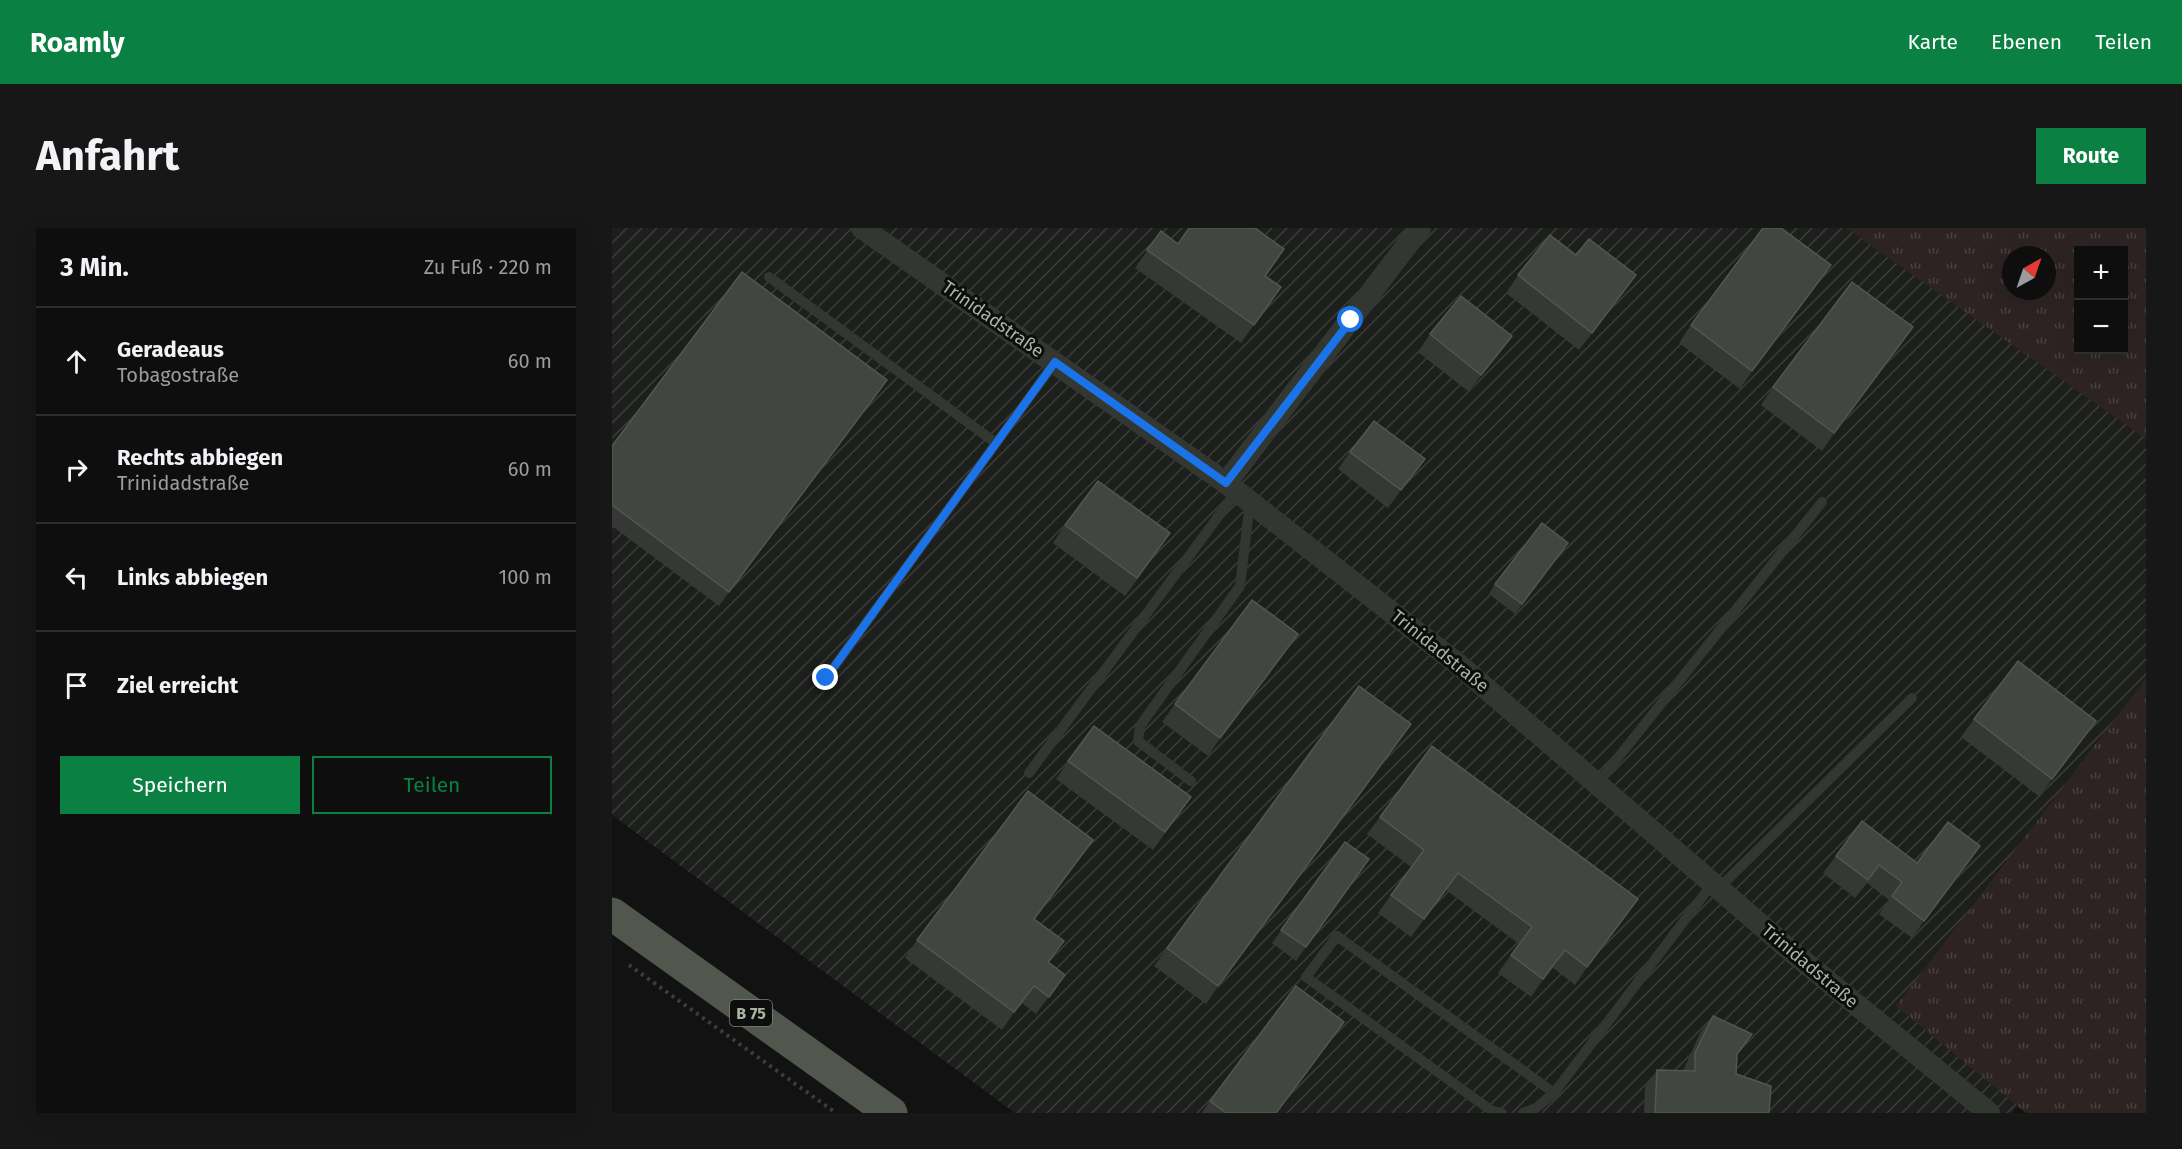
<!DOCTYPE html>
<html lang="de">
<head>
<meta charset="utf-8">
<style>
	:root { --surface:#0d0e0d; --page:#161716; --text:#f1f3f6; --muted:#9a9c9d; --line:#2d2e2e; --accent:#0b8043 }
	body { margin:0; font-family:"Fira Sans",sans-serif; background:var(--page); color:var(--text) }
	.controls { position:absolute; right:18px; top:18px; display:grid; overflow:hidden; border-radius:0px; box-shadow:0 6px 24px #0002 }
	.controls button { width:54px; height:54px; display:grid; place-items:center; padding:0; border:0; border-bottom:2px solid var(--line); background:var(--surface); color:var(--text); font:30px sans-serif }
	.compass { position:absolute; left:1390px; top:18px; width:54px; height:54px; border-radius:50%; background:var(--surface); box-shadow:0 6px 24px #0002; rotate:40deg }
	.stop { position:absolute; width:18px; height:18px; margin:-14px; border:4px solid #1a73e8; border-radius:50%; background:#fff }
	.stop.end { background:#1a73e8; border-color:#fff; box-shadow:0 2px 6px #0008 }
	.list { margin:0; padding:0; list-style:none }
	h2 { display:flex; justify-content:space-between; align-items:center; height:78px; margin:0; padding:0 24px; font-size:26px }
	h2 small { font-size:20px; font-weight:400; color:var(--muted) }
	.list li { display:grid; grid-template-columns:39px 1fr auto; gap:18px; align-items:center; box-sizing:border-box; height:108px; padding:0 24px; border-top:2px solid var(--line) }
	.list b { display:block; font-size:22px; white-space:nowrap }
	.list p { margin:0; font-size:20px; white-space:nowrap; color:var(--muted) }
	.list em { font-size:20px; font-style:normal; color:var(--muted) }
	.actions { display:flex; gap:12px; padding:18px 24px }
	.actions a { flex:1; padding:14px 0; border:2px solid var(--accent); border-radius:0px; text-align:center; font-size:21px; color:var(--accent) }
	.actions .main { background:var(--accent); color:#fff }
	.icon { flex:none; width:33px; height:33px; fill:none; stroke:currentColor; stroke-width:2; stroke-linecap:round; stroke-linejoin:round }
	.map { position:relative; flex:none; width:1534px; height:885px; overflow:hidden; border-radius:0px }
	header { display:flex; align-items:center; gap:36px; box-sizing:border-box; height:84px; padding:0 30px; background:var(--accent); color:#fff }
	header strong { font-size:28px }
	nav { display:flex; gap:33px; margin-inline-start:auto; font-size:21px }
	.intro { display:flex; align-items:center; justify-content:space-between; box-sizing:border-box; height:144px; padding:0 36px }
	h1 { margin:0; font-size:42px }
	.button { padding:15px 27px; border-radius:0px; background:var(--accent); color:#fff; font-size:21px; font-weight:700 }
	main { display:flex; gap:36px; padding:0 36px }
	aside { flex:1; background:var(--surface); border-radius:0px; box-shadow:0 6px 24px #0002 }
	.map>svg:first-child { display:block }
	.industrial { fill:url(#industrial-furrows); fill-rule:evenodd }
	.grass { fill:url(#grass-tufts); fill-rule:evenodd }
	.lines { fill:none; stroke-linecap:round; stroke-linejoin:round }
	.path { stroke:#3a3f38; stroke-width:4; stroke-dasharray:3 4.5; stroke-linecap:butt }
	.service { stroke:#333732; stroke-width:10 }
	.minor { stroke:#333732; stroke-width:22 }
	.primary { stroke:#51574d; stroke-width:33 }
	.wall { fill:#353834 }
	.shaded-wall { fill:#212321 }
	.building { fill:#414640; stroke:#52574f; stroke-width:1.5 }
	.route { stroke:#1a73e8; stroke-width:8 }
	.labels { text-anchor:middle; stroke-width:6; stroke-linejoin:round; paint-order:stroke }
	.shield { fill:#0c0d0c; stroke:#7a8274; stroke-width:1.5 }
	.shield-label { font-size:16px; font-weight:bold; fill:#a9b4a1 }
	.street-label { font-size:18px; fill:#a9b4a1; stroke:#0c0d0c }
</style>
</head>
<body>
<header>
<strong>Roamly</strong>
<nav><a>Karte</a><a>Ebenen</a><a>Teilen</a></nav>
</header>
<div class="intro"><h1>Anfahrt</h1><a class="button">Route</a></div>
<main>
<aside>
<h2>3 Min.<small>Zu Fuß · 220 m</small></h2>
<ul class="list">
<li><svg class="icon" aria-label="ahead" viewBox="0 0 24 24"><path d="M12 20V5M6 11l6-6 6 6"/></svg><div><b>Geradeaus</b><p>Tobagostraße</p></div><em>60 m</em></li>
<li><svg class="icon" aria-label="right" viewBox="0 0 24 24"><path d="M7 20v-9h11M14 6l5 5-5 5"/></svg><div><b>Rechts abbiegen</b><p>Trinidadstraße</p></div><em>60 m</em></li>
<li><svg class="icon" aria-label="left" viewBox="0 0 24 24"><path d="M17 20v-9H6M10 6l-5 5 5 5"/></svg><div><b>Links abbiegen</b></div><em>100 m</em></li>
<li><svg class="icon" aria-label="arrive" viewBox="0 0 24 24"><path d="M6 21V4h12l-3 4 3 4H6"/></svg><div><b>Ziel erreicht</b></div></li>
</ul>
<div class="actions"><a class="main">Speichern</a><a>Teilen</a></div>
</aside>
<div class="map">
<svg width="1534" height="885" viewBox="0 0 1534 885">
	<defs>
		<pattern id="industrial-furrows" width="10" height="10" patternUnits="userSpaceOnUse" patternTransform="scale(1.5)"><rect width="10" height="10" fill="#1d1f1d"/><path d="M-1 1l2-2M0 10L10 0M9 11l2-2" fill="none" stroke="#3b3d3b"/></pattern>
		<pattern id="grass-tufts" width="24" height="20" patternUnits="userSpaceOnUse" patternTransform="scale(1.5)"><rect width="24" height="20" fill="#2d2323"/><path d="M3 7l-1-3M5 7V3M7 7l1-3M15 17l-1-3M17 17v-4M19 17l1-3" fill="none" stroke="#494140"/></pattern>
	</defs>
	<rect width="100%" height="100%" fill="#111211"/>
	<path class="industrial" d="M0,0h1534v885h-120l-9,-7 -5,7h-997l-403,-298zM1466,22h46v100h-46zM1399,27h36v36h-36z"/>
	<g class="grass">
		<path d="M1234,0h300v211zM1466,22h46v100h-46zM1399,27h36v36h-36z"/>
		<path d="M1534,450v435h-120l-130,-107z"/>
	</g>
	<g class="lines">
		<path class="path" d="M17,737l207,148"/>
		<g class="service">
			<path d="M157,49l227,166"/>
			<path d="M214,450l229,-316"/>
			<path d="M417,545l208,-282"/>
			<path d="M579,553l-53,-40 2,-15 100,-140 10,-84"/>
			<path d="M985,556l225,-282"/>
			<path d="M1106,661l194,-191"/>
			<path d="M890,885l-10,-2 -186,-134 31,-41 217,157"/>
			<path d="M911,885l13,-5 18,-15 158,-209"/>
		</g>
		<g class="minor">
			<path d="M250,0l364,255 233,182 338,291 192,157"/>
			<path d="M614,255l194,-255"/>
		</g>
		<path class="primary" d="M0,686l279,199"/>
	</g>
	<g class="wall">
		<path d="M549,3l17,13 87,32 16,11 -40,56 -106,-75z"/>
		<path d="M964,27l48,38 -45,57 -73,-57 12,-18z"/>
		<path d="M1219,37l-91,124 -61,-46 12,-18z"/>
		<path d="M818,106l82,2 -12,17 -31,39 -51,-40z"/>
		<path d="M1289,117l-79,106 -61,-46 12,-18z"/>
		<path d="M265,166l-158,212 -107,-80v-80z"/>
		<path d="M738,224l75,7 -37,49 -50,-39z"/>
		<path d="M453,297l93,26 -33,45 -72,-53z"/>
		<path d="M956,315l-53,71 -26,-20 6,-10z"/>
		<path d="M674,424l-78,104 -46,-34 13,-18z"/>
		<path d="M1362,491l122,2 -56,76 -79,-60z"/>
		<path d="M799,496l-205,280 -52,-38 13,-18z"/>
		<path d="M482,498l97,71 -38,53 -97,-71z"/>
		<path d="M768,589l246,99 -51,69 -22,-17 -22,29 -33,-24 21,-29 -73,-54 -35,47 -33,-24 33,-46 -44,-33z"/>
		<path d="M481,612l-58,79 14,44 16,12 -29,39 -14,-11 -20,27 -97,-72 12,-18z"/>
		<path d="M733,614l24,17 -73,102 -24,-18z"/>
		<path d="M1368,618l-68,92 -33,-24 10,-14 -22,-17 -12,15 -32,-25 13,-17 81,7z"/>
		<path d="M1101,788l24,39 -1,19 33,39h-125l1,-26 12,-17 26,1 17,-38z"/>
		<path d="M719,812l-54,73h-75l8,-12z"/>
	</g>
	<g class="shaded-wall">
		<path d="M1219,37l-12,18 -79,106 12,-18z"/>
		<path d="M1024,47l-12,18 -45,57 13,-17z"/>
		<path d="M1301,99l-12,18 -79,106 12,-18z"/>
		<path d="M900,108l-12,17 -31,39 12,-17z"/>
		<path d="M275,152l-10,14 -158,212 10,-14z"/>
		<path d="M813,231l-13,18 -24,31 13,-18z"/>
		<path d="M686,406l-12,18 -78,104 12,-18z"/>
		<path d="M1484,493l-12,18 -44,58 12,-18z"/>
		<path d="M799,496l-13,18 -192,262 12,-18z"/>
		<path d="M481,612l-12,17 -59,80 12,-18z"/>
		<path d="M1368,618l-12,18 -56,74 12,-17z"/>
		<path d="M1026,671l-12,17 -51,69 12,-18z"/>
		<path d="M953,722l-12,18 -22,29 12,-18z"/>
		<path d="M422,758l-12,17 -20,27 12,-18z"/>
		<path d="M732,794l-67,91h-1z"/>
	</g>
	<g class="building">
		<path d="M577,0h66l29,21 -19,27 16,11 -27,38 -107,-75 14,-19 17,13z"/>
		<path d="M1151,0h18l50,37 -79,106 -61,-46z"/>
		<path d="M938,7l26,20 13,-16 47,36 -44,58 -74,-58z"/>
		<path d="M130,44l145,108 -158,212 -117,-87v-59z"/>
		<path d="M1240,54l61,45 -79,106 -61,-46z"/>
		<path d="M849,68l51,40 -31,39 -51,-41z"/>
		<path d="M762,193l51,38 -24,31 -51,-38z"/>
		<path d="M486,253l72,52 -33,45 -72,-53z"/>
		<path d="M930,295l26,20 -46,61 -27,-20z"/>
		<path d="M640,372l46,34 -78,104 -45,-34z"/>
		<path d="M1406,433l78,60 -44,58 -78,-60z"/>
		<path d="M747,458l52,38 -193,262 -51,-38z"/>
		<path d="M482,498l97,71 -26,35 -97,-71z"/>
		<path d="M820,518l206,153 -51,68 -22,-17 -22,29 -32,-24 21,-28 -74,-54 -34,46 -33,-24 33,-45 -44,-33z"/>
		<path d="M416,563l65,49 -59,79 30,22 -16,21 17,13 -16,22 -15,-11 -20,26 -97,-72z"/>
		<path d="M1250,593l55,42 31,-41 32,24 -56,75 -32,-25 10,-14 -23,-17 -11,15 -32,-24z"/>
		<path d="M733,614l24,17 -63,88 -25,-17z"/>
		<path d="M684,758l48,36 -68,91h-50l-16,-12z"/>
		<path d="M1101,788l39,18 -15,20 -1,20 35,12 -2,27h-114l2,-43 38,1v-18z"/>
	</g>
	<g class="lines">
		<path class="route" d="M214,450l229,-316 171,121 125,-163"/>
	</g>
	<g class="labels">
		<rect class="shield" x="118" y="772" width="42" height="26" rx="4.5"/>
		<g class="shield-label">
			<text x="139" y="791">B 75</text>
		</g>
		<g class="street-label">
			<text transform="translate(381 91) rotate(35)" y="6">Trinidadstraße</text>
			<text transform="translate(828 423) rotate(39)" y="6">Trinidadstraße</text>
			<text transform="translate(1198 738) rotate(40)" y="6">Trinidadstraße</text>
		</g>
	</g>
</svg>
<div class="controls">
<button>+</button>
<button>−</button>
</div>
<svg class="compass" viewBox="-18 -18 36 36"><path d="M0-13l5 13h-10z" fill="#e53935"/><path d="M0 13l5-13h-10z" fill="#9a9c9d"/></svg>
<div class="stop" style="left:739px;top:92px"></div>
<div class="stop end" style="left:214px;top:450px"></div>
</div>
</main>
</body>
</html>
